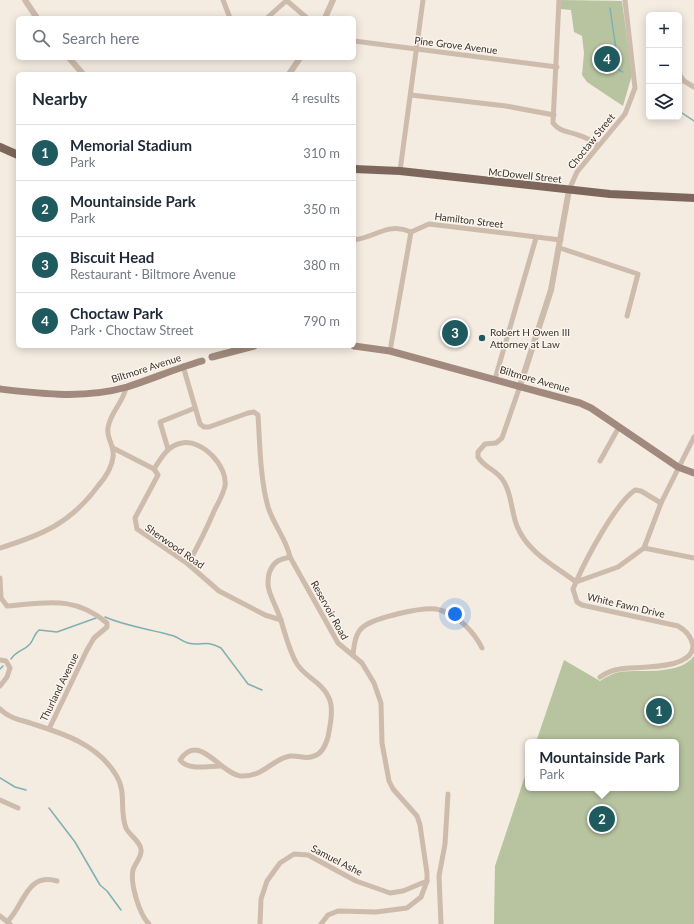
<!DOCTYPE html>
<html lang="en">
<head>
<meta charset="utf-8">
<style>
	:root { --surface:#fff; --page:#f6f6f7; --text:#1f2937; --muted:#747a83; --line:#e0e1e3; --accent:#1f5a5e }
	body { margin:0; font-family:Lato,sans-serif; background:var(--page); color:var(--text) }
	.controls { position:absolute; right:12px; top:12px; display:grid; overflow:hidden; border-radius:6px; box-shadow:0 2px 10px #0003 }
	.controls button { width:36px; height:36px; display:grid; place-items:center; padding:0; border:0; border-bottom:1px solid var(--line); background:var(--surface); color:var(--text); font:20px sans-serif }
	.you { position:absolute; left:455px; top:614px; width:14px; height:14px; margin:-10px; border:3px solid #fff; border-radius:50%; background:#1a73e8; box-shadow:0 0 0 6px #1a73e833 }
	.badge { display:grid; place-items:center; width:26px; height:26px; border-radius:50%; background:var(--accent); color:#fff; font-size:13px; font-weight:700 }
	.pin { position:absolute; translate:-50% -50%; border:2px solid #fff; box-shadow:0 1px 4px #0006 }
	.popup { position:absolute; left:525px; top:739px; width:154px; height:52px; box-sizing:border-box; display:grid; place-content:center; border-radius:6px; background:var(--surface); filter:drop-shadow(0 1px 3px #0005); font-size:13px; white-space:nowrap; color:var(--muted) }
	.popup b { font-size:15px; color:var(--text) }
	.popup::after { content:''; position:absolute; left:50%; top:100%; margin-left:-8px; border:8px solid transparent; border-top-color:var(--surface) }
	.list { margin:0; padding:0; list-style:none }
	h2 { display:flex; justify-content:space-between; align-items:center; height:52px; margin:0; padding:0 16px; font-size:17px }
	h2 small { font-size:13px; font-weight:400; color:var(--muted) }
	.list li { display:grid; grid-template-columns:26px 1fr auto; gap:12px; align-items:center; box-sizing:border-box; height:56px; padding:0 16px; border-top:1px solid var(--line) }
	.list b { display:block; font-size:15px; white-space:nowrap }
	.list p { margin:0; font-size:13px; white-space:nowrap; color:var(--muted) }
	.list em { font-size:13px; font-style:normal; color:var(--muted) }
	.icon { flex:none; width:22px; height:22px; fill:none; stroke:currentColor; stroke-width:2; stroke-linecap:round; stroke-linejoin:round }
	.map { position:relative; flex:none; width:694px; height:924px; overflow:hidden }
	.search { position:absolute; background:var(--surface); box-shadow:0 2px 10px #0003; left:16px; top:16px; width:340px; height:44px; display:flex; align-items:center; gap:10px; box-sizing:border-box; padding:0 14px; border-radius:6px; color:var(--muted); font-size:15px }
	.panel { position:absolute; background:var(--surface); box-shadow:0 2px 10px #0003; left:16px; top:72px; width:340px; height:276px; border-radius:6px }
	.map>svg:first-child { display:block }
	.green { fill:#b8c4a0 }
	.lines { fill:none; stroke-linecap:round; stroke-linejoin:round }
	.stream { stroke:#7fb0b2; stroke-width:1.5 }
	.minor { stroke:#cdbbac; stroke-width:5 }
	.tertiary { stroke:#cdbbac; stroke-width:6 }
	.secondary { stroke:#a18a7d; stroke-width:7 }
	.primary { stroke:#7d675c; stroke-width:8 }
	.poi-dot { fill:#1f5a5e; stroke:#fbf5ee; stroke-width:1.5 }
	.labels { text-anchor:middle; stroke-width:3; stroke-linejoin:round; paint-order:stroke }
	.street-label { font-size:10px; fill:#3b302b; stroke:#fbf5ee }
	.poi-label { font-size:10px; fill:#3b302b; stroke:#fbf5ee; text-anchor:start }
</style>
</head>
<body>
<div class="map">
<svg width="694" height="924" viewBox="0 0 694 924">
	<rect width="100%" height="100%" fill="#f4ebe1"/>
	<g class="green">
		<path d="M561,0l61,1 10,74 -9,31 -36,-24 -5,-7 2,-22 -2,-17 -8,-4 -3,-22 -11,-1z"/>
		<path d="M694,656v268h-200l1,-58 33,-99v21h148v-46h-140l28,-82 36,21c6,-4 13,-8 20,-9 22,-3 59,4 74,-16z"/>
	</g>
	<g class="lines">
		<g class="stream">
			<path d="M610,8l9,62 4,2"/>
			<path d="M679,111l15,10"/>
			<path d="M105,617c23,10 46,12 69,19 5,2 9,6 14,7 13,4 17,-4 33,5l27,36 14,6"/>
			<path d="M11,659c6,-9 13,-8 19,-15 4,-5 4,-10 9,-14l18,2 39,-14"/>
			<path d="M0,669l3,-3"/>
			<path d="M0,778l15,9 11,3"/>
			<path d="M49,808l26,34 25,43 7,6 14,19"/>
		</g>
		<g class="minor">
			<path d="M223,0l7,18"/>
			<path d="M286,0l21,18"/>
			<path d="M559,0l-6,123c7,9 15,8 25,12 8,2 14,6 20,11"/>
			<path d="M267,18l19,-17"/>
			<path d="M354,41l203,26"/>
			<path d="M679,74l5,7 10,6"/>
			<path d="M411,95l95,11 48,9"/>
			<path d="M400,171l23,-171"/>
			<path d="M569,190l8,-18 48,-58 10,-26 -10,-88"/>
			<path d="M354,240c22,-3 34,-18 57,-8l18,-8 132,16"/>
			<path d="M560,248l78,26 -11,42"/>
			<path d="M390,351l21,-119"/>
			<path d="M183,366l17,58 4,3h5l39,-14 6,-1 4,3c2,30 2,63 10,92 6,19 18,31 22,50l48,86 24,20 12,20 7,20 1,40 7,38 4,8 24,27 3,9 7,48v8l-6,16 -14,11 -31,4 -38,-1 -10,4 -7,9"/>
			<path d="M495,379l41,-141"/>
			<path d="M520,386l-18,52 -6,5 -11,1 -7,8v5c6,11 20,13 26,25 8,13 7,29 13,44 10,26 38,40 59,56 10,-23 39,-78 59,-92l6,1 20,12"/>
			<path d="M113,448l41,21 4,6 -23,43 2,11 51,35 31,27 46,24 16,5"/>
			<path d="M168,449l-8,-27 35,-14"/>
			<path d="M600,461l19,-34"/>
			<path d="M154,469c7,-11 14,-24 28,-26 20,-4 46,23 43,43 -2,8 -6,16 -10,23 -8,19 -17,37 -27,55"/>
			<path d="M0,548c42,-13 71,-25 98,-62 7,-8 14,-19 15,-29 2,-11 -7,-19 -5,-29 2,-16 16,-26 18,-41"/>
			<path d="M644,548l50,10"/>
			<path d="M0,578l1,20 6,8c39,-3 67,-11 100,17v4l-13,11 -7,12 -38,79"/>
			<path d="M353,655c1,-9 2,-22 10,-28 11,-9 63,-22 77,-17 19,6 34,22 42,38"/>
			<path d="M0,660l6,1 4,7 -3,9 -7,9"/>
			<path d="M600,677c6,-4 12,-7 20,-8 16,-3 74,2 73,-24 -2,-9 -8,-15 -15,-19l-96,-21 -5,-3 -4,-13 3,-7 42,-15 26,-19 17,-45 33,-66"/>
			<path d="M0,709c8,9 22,11 33,15 32,10 65,21 83,51 11,17 3,35 10,53 4,8 15,14 15,22 1,7 -6,13 -8,20 -3,13 6,44 16,54"/>
			<path d="M221,766c-14,0 -32,5 -41,-6 19,-29 40,14 61,16 23,1 31,-17 49,-20 9,-1 16,4 24,0 8,-2 12,-12 14,-19 2,-11 6,-28 1,-39 -7,-16 -23,-20 -32,-34 -9,-15 -12,-33 -18,-49 -3,-9 -11,-22 -11,-31 0,-4 1,-12 3,-15 4,-9 11,-10 19,-12"/>
			<path d="M0,800l18,8"/>
			<path d="M0,916l10,8"/>
			<path d="M8,921c16,-16 19,-49 49,-40"/>
			<path d="M260,924l1,-25 6,-18 13,-18 14,-9 14,1 48,26 34,12 13,-2 24,-10"/>
			<path d="M441,924l-2,-48 6,-32 3,-50"/>
		</g>
		<g class="tertiary">
			<path d="M25,0l12,18"/>
			<path d="M325,18l8,-18"/>
			<path d="M69,58l14,16"/>
			<path d="M289,74l11,-16"/>
			<path d="M520,386l31,-96 18,-100"/>
		</g>
		<g class="secondary">
			<path d="M354,346l36,5 190,52 11,5 87,59 16,6"/>
			<path d="M212,357l42,-11"/>
			<path d="M0,389c43,5 85,10 127,-2 25,-8 50,-19 75,-26"/>
		</g>
		<g class="primary">
			<path d="M0,147l18,8"/>
			<path d="M354,169l46,2 210,23 84,4"/>
		</g>
	</g>
	<circle class="poi-dot" cx="482" cy="338" r="4"/>
	<g class="labels">
		<g class="street-label">
			<text transform="translate(456 45) rotate(7)" y="4">Pine Grove Avenue</text>
			<text transform="translate(591 141) rotate(-51)" y="4">Choctaw Street</text>
			<text transform="translate(525 175) rotate(6)" y="4">McDowell Street</text>
			<text transform="translate(469 220) rotate(7)" y="4">Hamilton Street</text>
			<text transform="translate(146 368) rotate(-18)" y="4">Biltmore Avenue</text>
			<text transform="translate(535 379) rotate(16)" y="4">Biltmore Avenue</text>
			<text transform="translate(175 546) rotate(35)" y="4">Sherwood Road</text>
			<text transform="translate(626 605) rotate(13)" y="4">White Fawn Drive</text>
			<text transform="translate(330 610) rotate(61)" y="4">Reservoir Road</text>
			<text transform="translate(59 687) rotate(-64)" y="4">Thurland Avenue</text>
			<text transform="translate(337 860) rotate(27)" y="4">Samuel Ashe</text>
		</g>
		<g class="poi-label">
			<text x="490" y="336">Robert H Owen III<tspan x="490" dy="12">Attorney at Law</tspan></text>
		</g>
	</g>
</svg>
<div class="controls">
<button>+</button>
<button>−</button>
<button><svg class="icon" aria-label="layers" viewBox="0 0 24 24"><path d="M12 4l9 5-9 5-9-5zM3 14l9 5 9-5"/></svg></button>
</div>
<div class="you"></div>
<div class="pin badge" style="left:659px;top:711px">1</div>
<div class="pin badge" style="left:602px;top:819px">2</div>
<div class="popup"><b>Mountainside Park</b>Park</div>
<div class="pin badge" style="left:455px;top:333px">3</div>
<div class="pin badge" style="left:607px;top:59px">4</div>
<div class="search"><svg class="icon" aria-label="search" viewBox="0 0 24 24"><circle cx="10" cy="10" r="6"/><path d="M15 15l6 6"/></svg>Search here</div>
<section class="panel">
<h2>Nearby<small>4 results</small></h2>
<ul class="list">
<li><span class="badge">1</span><div><b>Memorial Stadium</b><p>Park</p></div><em>310 m</em></li>
<li><span class="badge">2</span><div><b>Mountainside Park</b><p>Park</p></div><em>350 m</em></li>
<li><span class="badge">3</span><div><b>Biscuit Head</b><p>Restaurant · Biltmore Avenue</p></div><em>380 m</em></li>
<li><span class="badge">4</span><div><b>Choctaw Park</b><p>Park · Choctaw Street</p></div><em>790 m</em></li>
</ul>
</section>
</div>
</body>
</html>
